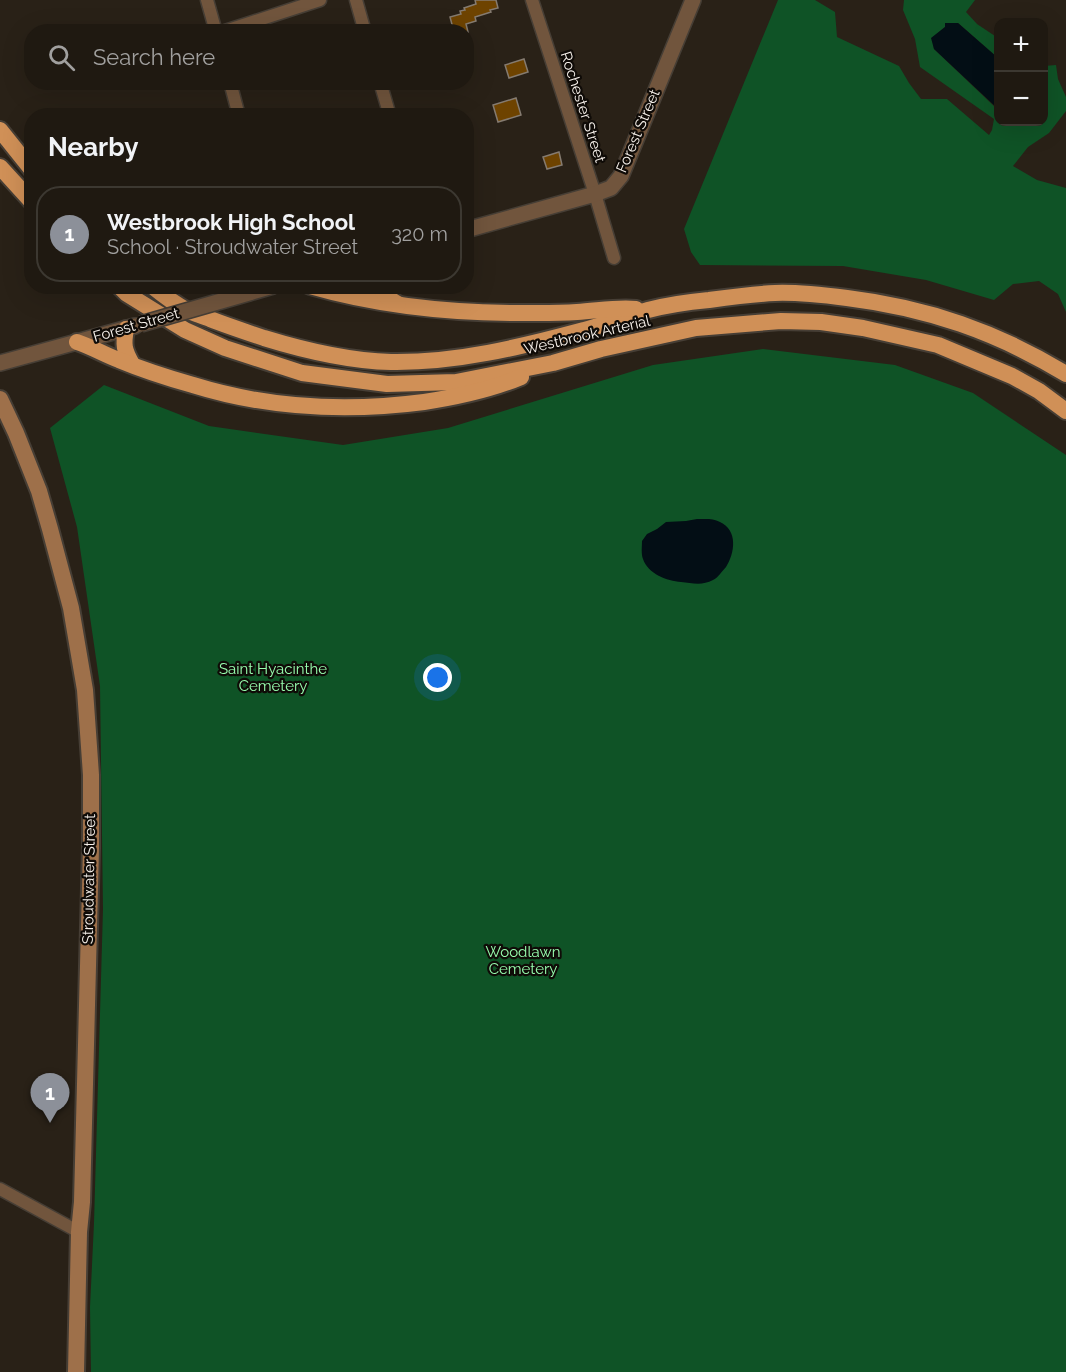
<!DOCTYPE html>
<html lang="en">
<head>
<meta charset="utf-8">
<style>
	:root { --surface:#1f1911; --page:#27221a; --text:#f1f3f6; --muted:#a1a09f; --line:#3c3831; --accent:#8c9099 }
	body { margin:0; font-family:Raleway,sans-serif; background:var(--page); color:var(--text) }
	.controls { position:absolute; right:18px; top:18px; display:grid; overflow:hidden; border-radius:12px; box-shadow:0 6px 24px #0002 }
	.controls button { width:54px; height:54px; display:grid; place-items:center; padding:0; border:0; border-bottom:2px solid var(--line); background:var(--surface); color:var(--text); font:30px sans-serif }
	.you { position:absolute; left:438px; top:678px; width:21px; height:21px; margin:-15px; border:4px solid #fff; border-radius:50%; background:#1a73e8; box-shadow:0 0 0 9px #1a73e833 }
	.badge { display:grid; place-items:center; width:39px; height:39px; border-radius:50%; background:var(--accent); color:#fff; font-size:20px; font-weight:700 }
	.pin { position:absolute; translate:-50% -50px; filter:drop-shadow(0 2px 3px #0008) }
	.pin::after { content:''; position:absolute; top:32px; width:21px; height:18px; background:inherit; clip-path:polygon(0 0,100% 0,50% 100%) }
	.list { margin:0; padding:0; list-style:none }
	h2 { display:flex; justify-content:space-between; align-items:center; height:78px; margin:0; padding:0 24px; font-size:26px }
	h2 small { font-size:20px; font-weight:400; color:var(--muted) }
	.list li { display:grid; grid-template-columns:39px 1fr auto; gap:18px; align-items:center; box-sizing:border-box; height:96px; margin:0 12px 12px; padding:0 12px; border:2px solid var(--line); border-radius:24px }
	.list b { display:block; font-size:22px; white-space:nowrap }
	.list p { margin:0; font-size:20px; white-space:nowrap; color:var(--muted) }
	.list em { font-size:20px; font-style:normal; color:var(--muted) }
	.icon { flex:none; width:33px; height:33px; fill:none; stroke:currentColor; stroke-width:2; stroke-linecap:round; stroke-linejoin:round }
	.map { position:relative; flex:none; width:1066px; height:1372px; overflow:hidden }
	.search { position:absolute; background:var(--surface); box-shadow:0 6px 24px #0002; left:24px; top:24px; width:450px; height:66px; display:flex; align-items:center; gap:15px; box-sizing:border-box; padding:0 21px; border-radius:24px; color:var(--muted); font-size:22px }
	.panel { position:absolute; background:var(--surface); box-shadow:0 6px 24px #0002; left:24px; top:108px; width:450px; height:186px; border-radius:24px }
	.map>svg:first-child { display:block }
	.green { fill:#0f5326 }
	.water { fill:#030e15 }
	.building { fill:#6e4300; stroke:#857b70; stroke-width:1.5 }
	.lines { fill:none; stroke-linecap:round; stroke-linejoin:round }
	.minor-casing { stroke:#463e35; stroke-width:15 }
	.tertiary-casing { stroke:#463e35; stroke-width:18 }
	.secondary-casing { stroke:#463e35; stroke-width:20 }
	.trunk-casing { stroke:#463e35; stroke-width:20 }
	.minor { stroke:#71553d; stroke-width:12 }
	.tertiary { stroke:#71553d; stroke-width:15 }
	.secondary { stroke:#9e704a; stroke-width:16 }
	.trunk { stroke:#d09057; stroke-width:16 }
	.tertiary-bridge-casing { stroke:#463e35; stroke-width:18; stroke-linecap:butt }
	.tertiary-bridge { stroke:#71553d; stroke-width:15 }
	.labels { text-anchor:middle; stroke-width:4.5; stroke-linejoin:round; paint-order:stroke }
	.street-label { font-size:15px; fill:#f7f1eb; stroke:#0f0b07 }
	.park-label { font-size:15px; fill:#98feaf; stroke:#0f0b07 }
</style>
</head>
<body>
<div class="map">
<svg width="1066" height="1372" viewBox="0 0 1066 1372">
	<rect width="100%" height="100%" fill="#292117"/>
	<g class="green">
		<path d="M778,0h37l20,12 2,25 62,29 10,17 12,16h26l42,36 3,-5 2,-11 -74,-52 -5,-28 -12,-29 1,-10h71l-9,12 11,12 21,14v20l-40,-35h-13v4l-13,11 2,11 62,59h2v14h46v-56l12,-1 2,14 8,18v14l-17,22 -21,14 -15,19 24,14 29,8v124l-8,-18 -19,-13 -26,3 -19,16 -68,-20 -83,-14 -143,-1 -9,-13 -7,-23z"/>
		<path d="M763,349l132,16 78,28 93,62v917h-975l-1,-65 4,-84 9,-314 -3,-223 -23,-159 -27,-99 54,-43 105,41 134,19 105,-17 205,-63z"/>
	</g>
	<g class="water">
		<path d="M945,23h13l40,35v50h-1l-63,-59 -3,-11 14,-11z"/>
		<path d="M697,519c8,0 16,-1 23,3 18,8 15,31 6,45 -4,4 -8,11 -13,13 -11,6 -21,3 -32,2 -14,-1 -33,-8 -38,-23 -2,-5 -1,-13 -1,-18l5,-7 10,-5 9,-7 20,-1z"/>
	</g>
	<g class="building">
		<path d="M475,0h21l2,8 -8,2 1,2 -16,5 1,4 -10,3 2,8h-14l-4,-15 11,-3 -1,-3 5,-1 -1,-2 12,-4z"/>
		<path d="M524,59l4,13 -19,6 -4,-13z"/>
		<path d="M516,98l5,17 -23,7 -5,-17z"/>
		<path d="M559,152l3,13 -15,4 -4,-12z"/>
	</g>
	<g class="lines">
		<g class="minor-casing">
			<g id="minor">
				<path d="M207,0l9,32"/>
				<path d="M356,0l9,32"/>
				<path d="M532,0l63,194 19,64"/>
				<path d="M222,32l98,-32"/>
				<path d="M230,82l9,34"/>
				<path d="M380,82l10,34"/>
				<path d="M0,1189l79,43"/>
			</g>
		</g>
		<g class="tertiary-casing">
			<g id="tertiary">
				<path d="M466,230l129,-36 16,-6 10,-12 72,-176"/>
				<path d="M249,293l24,-7"/>
				<path d="M0,363l135,-37"/>
			</g>
		</g>
		<g class="secondary-casing">
			<path id="secondary" d="M0,399l16,34 23,58 11,38 21,79 14,82 6,85v73l-9,354 -3,30 -3,140"/>
		</g>
		<g class="trunk-casing">
			<g id="trunk">
				<path d="M0,130l32,40"/>
				<path d="M0,167l32,35"/>
				<path d="M119,286l8,8 58,36 40,18 77,25 85,11 69,-2 97,-19 48,-14 95,-21 85,-7 40,1 42,6 75,17 74,31 27,15 27,20"/>
				<path d="M152,286c11,9 23,18 36,25 7,3 15,5 22,8 18,7 36,13 54,19 39,12 86,23 127,24 65,1 130,-15 193,-32 21,-5 42,-14 64,-20 19,-5 40,-8 61,-10 22,-3 44,-6 66,-7 24,-1 48,2 72,5 81,10 150,34 219,76"/>
				<path d="M310,286c73,21 150,28 226,27 14,0 27,0 41,-1 20,-1 39,-5 59,-3"/>
				<path d="M381,286c2,11 9,13 17,18"/>
				<path d="M126,329c-3,16 -2,21 6,35"/>
				<path d="M77,342c15,5 28,13 42,18 24,10 49,18 74,25 74,23 154,27 231,17 33,-5 66,-12 97,-25"/>
			</g>
		</g>
		<use href="#minor" class="minor"/>
		<use href="#tertiary" class="tertiary"/>
		<use href="#secondary" class="secondary"/>
		<use href="#trunk" class="trunk"/>
		<g class="tertiary-bridge-casing">
			<path id="tertiary-bridge" d="M141,324l108,-31"/>
		</g>
		<use href="#tertiary-bridge" class="tertiary-bridge"/>
	</g>
	<g class="labels">
		<g class="street-label">
			<text transform="translate(583 107) rotate(72)" y="5">Rochester Street</text>
			<text transform="translate(638 131) rotate(-67)" y="5">Forest Street</text>
			<text transform="translate(136 325) rotate(-16)" y="5">Forest Street</text>
			<text transform="translate(587 335) rotate(-13)" y="5">Westbrook Arterial</text>
			<text transform="translate(89 879) rotate(-89)" y="5">Stroudwater Street</text>
		</g>
		<g class="park-label">
			<text x="273" y="674">Saint Hyacinthe<tspan x="273" dy="17">Cemetery</tspan></text>
			<text x="523" y="957">Woodlawn<tspan x="523" dy="17">Cemetery</tspan></text>
		</g>
	</g>
</svg>
<div class="controls">
<button>+</button>
<button>−</button>
</div>
<div class="you"></div>
<div class="pin badge" style="left:50px;top:1123px">1</div>
<div class="search"><svg class="icon" aria-label="search" viewBox="0 0 24 24"><circle cx="10" cy="10" r="6"/><path d="M15 15l6 6"/></svg>Search here</div>
<section class="panel">
<h2>Nearby<small></small></h2>
<ul class="list">
<li><span class="badge">1</span><div><b>Westbrook High School</b><p>School · Stroudwater Street</p></div><em>320 m</em></li>
</ul>
</section>
</div>
</body>
</html>
